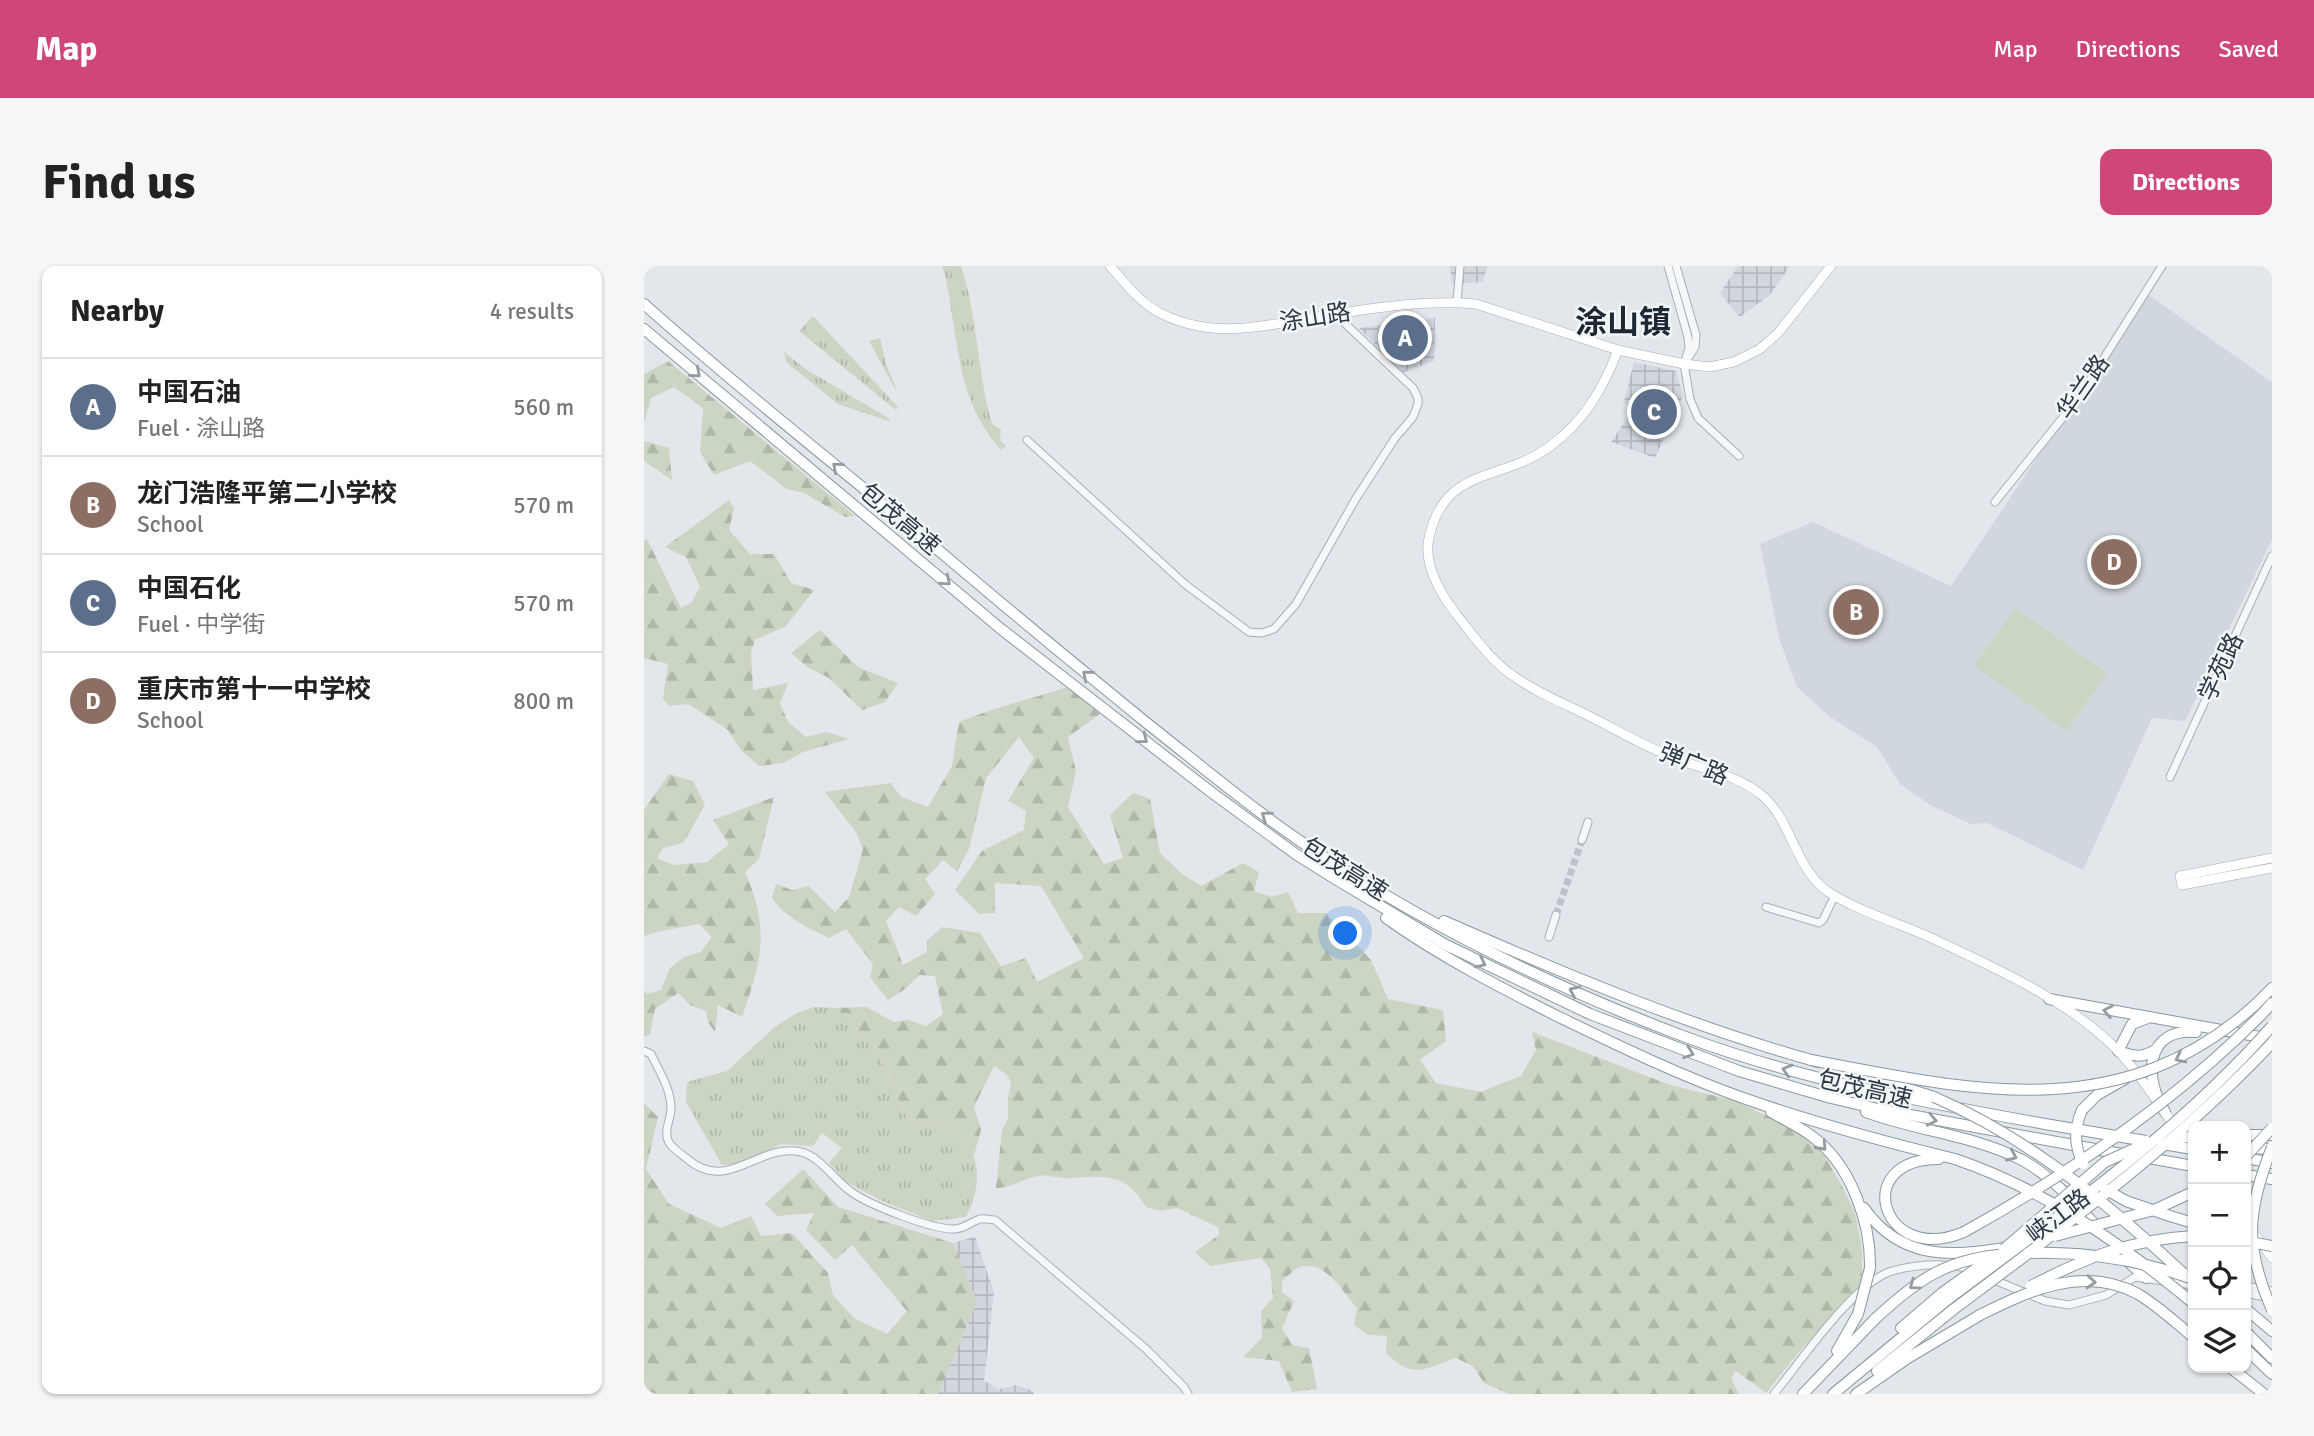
<!DOCTYPE html>
<html lang="en">
<head>
<meta charset="utf-8">
<style>
	:root { --surface:#fff; --page:#f6f6f6; --text:#222; --muted:#767676; --line:#e0e0e0; --accent:#cf477a }
	body { margin:0; font-family:Signika,"Noto Sans SC",sans-serif; background:var(--page); color:var(--text) }
	.controls { position:absolute; right:21px; bottom:21px; display:grid; overflow:hidden; border-radius:14px; box-shadow:0 2px 5px #0004 }
	.controls button { width:63px; height:63px; display:grid; place-items:center; padding:0; border:0; border-bottom:2px solid var(--line); background:var(--surface); color:var(--text); font:35px sans-serif }
	.you { position:absolute; left:702px; top:668px; width:24px; height:24px; margin:-18px; border:5px solid #fff; border-radius:50%; background:#1a73e8; box-shadow:0 0 0 10px #1a73e833 }
	.badge { display:grid; place-items:center; width:46px; height:46px; border-radius:50%; background:var(--accent); color:#fff; font-size:23px; font-weight:700 }
	.pin { position:absolute; translate:-50% -50%; border:4px solid #fff; box-shadow:0 2px 7px #0006 }
	.list { margin:0; padding:0; list-style:none }
	h2 { display:flex; justify-content:space-between; align-items:center; height:91px; margin:0; padding:0 28px; font-size:30px }
	h2 small { font-size:23px; font-weight:400; color:var(--muted) }
	.list li { display:grid; grid-template-columns:46px 1fr auto; gap:21px; align-items:center; box-sizing:border-box; height:98px; padding:0 28px; border-top:2px solid var(--line) }
	.list b { display:block; font-size:26px; white-space:nowrap }
	.list p { margin:0; font-size:23px; white-space:nowrap; color:var(--muted) }
	.list em { font-size:23px; font-style:normal; color:var(--muted) }
	.icon { flex:none; width:38px; height:38px; fill:none; stroke:currentColor; stroke-width:2; stroke-linecap:round; stroke-linejoin:round }
	.map { position:relative; flex:none; width:1628px; height:1128px; overflow:hidden; border-radius:14px }
	header { display:flex; align-items:center; gap:42px; box-sizing:border-box; height:98px; padding:0 35px; background:var(--accent); color:#fff }
	header strong { font-size:33px }
	nav { display:flex; gap:38px; margin-inline-start:auto; font-size:24px }
	.intro { display:flex; align-items:center; justify-content:space-between; box-sizing:border-box; height:168px; padding:0 42px }
	h1 { margin:0; font-size:49px }
	.button { padding:18px 32px; border-radius:14px; background:var(--accent); color:#fff; font-size:24px; font-weight:700 }
	main { display:flex; gap:42px; padding:0 42px }
	aside { flex:1; background:var(--surface); border-radius:14px; box-shadow:0 2px 5px #0004 }
	.map>svg:first-child { display:block }
	.built { fill:#d0d7dd }
	.industrial { fill:url(#industrial-grid) }
	.grass { fill:url(#grass-tufts) }
	.forest { fill:url(#forest-firs); fill-rule:evenodd }
	.garden { fill:#cbd5c3 }
	.lines { fill:none; stroke-linecap:round; stroke-linejoin:round }
	.minor-tunnel { stroke:#bdc4c9; stroke-width:7; stroke-dasharray:7 3.5; stroke-linecap:butt }
	.minor-casing { stroke:#a7afb5; stroke-width:9 }
	.major-casing { stroke:#a1aeb6; stroke-width:10 }
	.highway-casing { stroke:#8998a1; stroke-width:12 }
	.minor { stroke:#f5f7f9; stroke-width:7 }
	.major { stroke:#fff; stroke-width:9 }
	.highway { stroke:#fff; stroke-width:10 }
	.highway-bridge-casing { stroke:#8998a1; stroke-width:12; stroke-linecap:butt }
	.highway-bridge { stroke:#fff; stroke-width:10 }
	.oneway { stroke:#949ca1 }
	.labels { text-anchor:middle; stroke-width:5; stroke-linejoin:round; paint-order:stroke }
	.street-label { font-size:24px; fill:#2a3943; stroke:#f2f6f8 }
	.district-label { font-size:32px; font-weight:bold; fill:#1c2934; stroke:#f2f6f8 }
</style>
</head>
<body>
<header>
<strong>Map</strong>
<nav><a>Map</a><a>Directions</a><a>Saved</a></nav>
</header>
<div class="intro"><h1>Find us</h1><a class="button">Directions</a></div>
<main>
<aside>
<h2>Nearby<small>4 results</small></h2>
<ul class="list">
<li><span class="badge" style="background:#5c6f8a">A</span><div><b>中国石油</b><p>Fuel · 涂山路</p></div><em>560 m</em></li>
<li><span class="badge" style="background:#8d6e63">B</span><div><b>龙门浩隆平第二小学校</b><p>School</p></div><em>570 m</em></li>
<li><span class="badge" style="background:#5c6f8a">C</span><div><b>中国石化</b><p>Fuel · 中学街</p></div><em>570 m</em></li>
<li><span class="badge" style="background:#8d6e63">D</span><div><b>重庆市第十一中学校</b><p>School</p></div><em>800 m</em></li>
</ul>
</aside>
<div class="map">
<svg width="1628" height="1128" viewBox="0 0 1628 1128">
	<defs>
		<pattern id="industrial-grid" width="8" height="8" patternUnits="userSpaceOnUse" patternTransform="scale(1.75)"><rect width="8" height="8" fill="#d0d7dd"/><path d="M0 4h8M4 0v8" fill="none" stroke="#b3b9bf"/></pattern>
		<pattern id="grass-tufts" width="24" height="20" patternUnits="userSpaceOnUse" patternTransform="scale(1.75)"><rect width="24" height="20" fill="#cbd5c3"/><path d="M3 7l-1-3M5 7V3M7 7l1-3M15 17l-1-3M17 17v-4M19 17l1-3" fill="none" stroke="#aeb8a9"/></pattern>
		<pattern id="forest-firs" width="22" height="20" patternUnits="userSpaceOnUse" patternTransform="scale(1.75)"><rect width="22" height="20" fill="#cbd5c3"/><path d="M5 1l3.5 6h-7zM16 11l3.5 6h-7z" fill="#aeb8a9"/></pattern>
	</defs>
	<rect width="100%" height="100%" fill="#e2e7eb"/>
	<path class="built" d="M1503,28l125,88v157l-87,182 -33,-3 -69,152 -96,-47 -16,1 -39,-18 -32,-22 -23,-37 -48,-31 -32,-29 -18,-49 -19,-94 53,-22 138,64z"/>
	<g class="industrial">
		<path d="M806,0h37l-4,16 -31,2z"/>
		<path d="M1094,0h52l-20,29 -30,22 -20,-24z"/>
		<path d="M791,52l-1,43 -31,11 -44,-44z"/>
		<path d="M990,96l42,9 7,25 -28,62 -44,-16 21,-31 -8,-9z"/>
		<path d="M331,971l19,55 -10,89 15,8 17,-4 17,6 1,3h-96l39,-92 -24,-59z"/>
	</g>
	<g class="grass">
		<path d="M298,0h19c17,51 16,106 31,158l9,6 -1,10 6,6 -5,4c-38,-43 -41,-87 -50,-141 -2,-15 -4,-29 -9,-43z"/>
		<path d="M169,50l85,91 -2,3 -97,-79z"/>
		<path d="M236,72l6,26 10,24 -1,1 -26,-48z"/>
		<path d="M140,86l23,18 83,49 -1,2 -51,-17 -52,-42z"/>
		<path d="M170,741l21,1 14,12 28,29 30,70 34,6 22,7c0,11 8,15 11,25 7,21 1,41 -8,60l-34,4 -50,-20 -36,-19 -17,-19 13,-15 -20,-15 -9,13 -32,-2 -39,20 -20,1 -36,-63 1,-20 40,-11 48,-44 22,-14z"/>
	</g>
	<g class="forest">
		<path d="M24,95l187,155 -10,1 -41,-24 -17,-4 -37,-28 -36,14 -14,-23 3,-44 -29,-21 -23,11 -7,26v-50z"/>
		<path d="M0,175l25,7 3,32 -28,-19z"/>
		<path d="M85,234l5,8 -5,22 21,24h24l17,29 23,7 -28,36 -31,14 -4,12 2,38 35,-7 -8,20 8,19 18,15 21,-5 22,7 -46,13 -20,11 -24,3 -18,-16 -13,-20 -18,-12 -22,-14 -19,2 -6,-7 5,-35 -24,-6v-118l3,-1 34,69 11,-6 8,-15 -14,-30 -21,-10z"/>
		<path d="M176,364l38,37 40,16 -13,19 -23,8 -33,-32 -20,-10 -18,-15z"/>
		<path d="M424,421l32,27 -32,23 8,34 -8,36 36,57 19,-6 -13,-43 23,-22 17,6 10,54 22,21 19,12 42,-23 16,9 -5,19 18,6 16,-5 10,21h28l45,47 17,39 55,11 3,31 -26,19 16,23 45,9 40,-16 15,-26 -4,-18 138,53 66,16 35,17 31,18 22,19 18,31 13,27 7,37v34l-64,69 -32,40 -30,-22 -5,7 8,16h-230l-25,-11 -11,-17 -17,-8c-33,11 -42,22 -70,-5l1,-17 -18,-1 -15,-10 3,-17c-14,-15 -31,-49 -57,-41 -6,2 -13,10 -18,14v11l12,9 -12,27 10,17 17,3 8,41 -25,3 -13,-31 -36,-4 19,-19 -1,-27 12,-13 -3,-29 -9,-11 -51,8 -15,-14 24,-17 -1,-8 -41,-19 -17,3 -14,-4c-21,-35 -40,-31 -75,-29 -11,1 -23,-4 -33,-2 -16,2 -23,12 -42,12l6,-58 6,-11v-21l3,-15 -4,-8 -13,-9 -20,41 7,23 -7,25 -11,-16 -1,-7 -21,-7 -34,-6 -30,-70 -28,-29 -14,-12 31,-1 28,15 15,-2 17,6 17,-12 -8,-38 -16,-1 -14,14 -17,11 -18,-23 3,-13 -27,-35 -17,9c-22,-11 -43,-20 -57,-40l4,-14 16,6 17,-4 26,26 14,-15 14,-48 -7,-17 -31,-40 66,-9 10,14 27,10 24,-41 7,-44c35,-15 73,-23 109,-35zM375,471l15,21 -26,43 18,10 -2,19 -42,21 -27,39 24,24 16,-1v-30l46,3 43,72 -47,24 -11,-24 -25,8 -21,-33 -38,-6 -15,14v11l-24,13 -17,-44 13,-14 17,9 19,-22 -10,-15 18,-19 14,11 12,-22 17,-71z"/>
		<path d="M25,508l24,7 12,24 -22,38 -20,5 -6,10 17,7 33,-3 22,-18 -16,-24 61,-23 -15,62 -14,13c25,57 17,88 -3,145l-24,-12 -3,27 -7,-10 -2,-11 -16,-6 -12,-12 -23,16 -5,25 -6,3v-47l3,4 14,-4 9,-22 14,-11 17,-5 11,-15 -13,-13 -38,7 -17,5v-126z"/>
		<path d="M0,837l14,14 -12,52 23,35 52,24 30,-12 10,20 31,-3 36,40 5,22 21,23 33,16 20,-23 -55,-66 -17,15 -29,-30 8,-17 -37,3 -12,-12 38,-35 35,38 115,36 24,59 -39,92h-294z"/>
	</g>
	<path class="garden" d="M1371,342l92,65 -40,58 -93,-65z"/>
	<g class="lines">
		<path class="minor-tunnel" d="M912,649l26,-75"/>
		<g class="minor-casing">
			<g id="minor">
				<path d="M1024,0l20,71 1,11 -5,16 6,35 8,19 41,38"/>
				<path d="M1032,0l20,69 -1,12 -7,11"/>
				<path d="M813,36l3,-36"/>
				<path d="M383,174l159,145 63,47 13,1 12,-4 22,-25 59,-104 40,-62 18,-21 5,-13v-6l-5,-10 -78,-74"/>
				<path d="M1351,236l85,-106 82,-130"/>
				<path d="M1526,511l102,-221"/>
				<path d="M938,574l6,-18"/>
				<path d="M1122,641l53,16 4,-3 12,-25"/>
				<path d="M905,671l7,-22"/>
				<path d="M0,785l7,3c8,17 20,35 20,54 0,12 -9,25 -1,36 4,5 11,10 16,14 42,37 72,-16 115,-6 18,4 34,28 49,39 19,14 83,39 105,38 11,-1 15,-7 25,-10 4,-1 11,1 15,1l151,129 38,38 4,7"/>
				<path d="M1348,1013l53,22 24,4 37,-10 29,-18 58,8"/>
				<path d="M1602,1020l26,5"/>
				<path d="M1602,1027l23,5"/>
				<path d="M1130,1128c27,-33 77,-107 115,-122 12,-4 26,-6 38,-7 16,-1 33,0 48,6"/>
			</g>
		</g>
		<g class="major-casing">
			<g id="major">
				<path d="M466,0c15,17 30,37 50,47 54,27 101,13 157,4 52,-8 106,-18 159,-13l142,46 66,14 25,3 25,-5 26,-13 19,-17 52,-66"/>
				<path d="M974,84c-15,39 -35,73 -69,97 -48,35 -105,19 -120,91 -6,26 12,56 27,76 17,21 33,45 56,61 23,17 53,29 79,42 28,14 56,31 86,42 28,11 64,17 87,38 27,25 31,67 59,91 24,19 75,35 104,48 62,29 144,65 191,115 22,23 39,51 58,77"/>
				<path d="M1628,592l-92,18 2,9 90,-17"/>
				<path d="M1602,956l26,36"/>
				<path d="M1602,999l4,-23"/>
			</g>
		</g>
		<g class="highway-casing">
			<g id="highway">
				<path d="M0,38c105,94 217,180 325,272 59,50 119,99 179,148 52,41 103,84 158,121 117,79 245,141 377,191 117,44 239,66 362,88"/>
				<path d="M0,63l357,300 210,163 86,63 40,25 109,65 144,69 149,57 92,27 47,11 249,46"/>
				<path d="M742,652c55,39 115,70 175,100 60,29 122,59 185,81 69,24 139,43 209,60"/>
				<path d="M800,655c123,54 245,105 374,141"/>
				<path d="M1405,733l223,40"/>
				<path d="M1611,739l17,-17"/>
				<path d="M1618,748l10,-11"/>
				<path d="M1504,752l-16,6 -14,27c16,5 24,8 39,-2"/>
				<path d="M1217,808l73,23"/>
				<path d="M1438,844l15,-15 28,-16"/>
				<path d="M1127,846c14,8 29,15 42,25 38,28 58,86 57,131"/>
				<path d="M1222,846c50,19 108,23 156,48 31,17 54,44 77,69"/>
				<path d="M1521,846c-21,-33 -21,-84 31,-80"/>
				<path d="M1602,869h26"/>
				<path d="M1602,882l26,1"/>
				<path d="M1499,891l50,9"/>
				<path d="M1602,892l26,5"/>
				<path d="M1295,893c-90,0 -57,108 25,73"/>
				<path d="M1602,909l26,4"/>
				<path d="M1220,942c37,53 89,49 146,39"/>
				<path d="M1526,950l23,7"/>
				<path d="M1479,991l23,21"/>
				<path d="M1602,1043l26,22"/>
				<path d="M1257,1062l41,-35"/>
				<path d="M1602,1066l26,26"/>
				<path d="M1602,1083l26,25"/>
				<path d="M1193,1085l21,-37"/>
				<path d="M1587,1102l33,26"/>
				<path d="M1233,1105l77,-62"/>
				<path d="M1159,1128l72,-75"/>
				<path d="M1189,1128l114,-94"/>
				<path d="M1212,1128l52,-36 72,-43"/>
			</g>
		</g>
		<use href="#minor" class="minor"/>
		<use href="#major" class="major"/>
		<use href="#highway" class="highway"/>
		<g class="highway-bridge-casing">
			<g id="highway-bridge">
				<path d="M1167,794c163,31 309,66 444,-55"/>
				<path d="M1290,831c95,41 173,106 249,176"/>
				<path d="M1438,844c-8,19 -8,35 1,54"/>
				<path d="M1401,858l101,17"/>
				<path d="M1529,872l20,-1"/>
				<path d="M1518,878l31,5"/>
				<path d="M1628,881c-25,64 -28,99 0,163"/>
				<path d="M1602,890l26,-28"/>
				<path d="M1311,893c91,31 165,84 238,144"/>
				<path d="M1461,923l21,12 44,15"/>
				<path d="M1320,966c108,-60 211,-130 298,-218"/>
				<path d="M1411,970l99,-26 39,-18"/>
				<path d="M1602,975l26,5"/>
				<path d="M1360,983l101,-87 42,-19"/>
				<path d="M1384,987c56,-2 112,7 165,26"/>
				<path d="M1387,1020c56,-29 98,-46 162,-50"/>
				<path d="M1298,1027l49,-35"/>
				<path d="M1303,1034c113,-85 231,-167 325,-274"/>
				<path d="M1310,1043c111,-83 223,-165 318,-266"/>
				<path d="M1214,1048l12,-46"/>
				<path d="M1336,1049c50,-25 104,-50 158,-21 20,12 37,28 55,43"/>
				<path d="M1231,1053c43,-40 73,-61 133,-65"/>
			</g>
		</g>
		<use href="#highway-bridge" class="highway-bridge"/>
	</g>
	<defs><path id="oneway-chevron" d="M-2-3.5L2.5 0L-2 3.5" fill="none" stroke-width="1.6" stroke-linecap="round" stroke-linejoin="round" transform="scale(1.75)"/></defs>
	<g class="oneway">
		<use href="#oneway-chevron" transform="translate(52 107) rotate(40)"/>
		<use href="#oneway-chevron" transform="translate(193 201) rotate(-140)"/>
		<use href="#oneway-chevron" transform="translate(302 315) rotate(40)"/>
		<use href="#oneway-chevron" transform="translate(443 409) rotate(-141)"/>
		<use href="#oneway-chevron" transform="translate(499 473) rotate(38)"/>
		<use href="#oneway-chevron" transform="translate(622 550) rotate(-144)"/>
		<use href="#oneway-chevron" transform="translate(837 697) rotate(26)"/>
		<use href="#oneway-chevron" transform="translate(930 725) rotate(-156)"/>
		<use href="#oneway-chevron" transform="translate(1464 745) rotate(-169)"/>
		<use href="#oneway-chevron" transform="translate(1045 787) rotate(20)"/>
		<use href="#oneway-chevron" transform="translate(1536 792) rotate(154)"/>
		<use href="#oneway-chevron" transform="translate(1143 804) rotate(-164)"/>
		<use href="#oneway-chevron" transform="translate(1288 854) rotate(11)"/>
		<use href="#oneway-chevron" transform="translate(1178 880) rotate(48)"/>
		<use href="#oneway-chevron" transform="translate(1368 890) rotate(24)"/>
		<use href="#oneway-chevron" transform="translate(1447 1016) rotate(3)"/>
		<use href="#oneway-chevron" transform="translate(1270 1019) rotate(144)"/>
	</g>
	<g class="labels">
		<g class="street-label">
			<text transform="translate(671 51) rotate(-9)" y="8">涂山路</text>
			<text transform="translate(1439 121) rotate(-55)" y="8">华兰路</text>
			<text transform="translate(256 253) rotate(40)" y="8">包茂高速</text>
			<text transform="translate(1577 401) rotate(-65)" y="8">学苑路</text>
			<text transform="translate(1050 498) rotate(22)" y="8">弹广路</text>
			<text transform="translate(701 603) rotate(32)" y="8">包茂高速</text>
			<text transform="translate(1221 823) rotate(13)" y="8">包茂高速</text>
			<text transform="translate(1414 950) rotate(-37)" y="8">峡江路</text>
		</g>
		<g class="district-label">
			<text x="979" y="67">涂山镇</text>
		</g>
	</g>
</svg>
<div class="controls">
<button>+</button>
<button>−</button>
<button><svg class="icon" aria-label="locate" viewBox="0 0 24 24"><circle cx="12" cy="12" r="6"/><path d="M12 2v4M12 18v4M2 12h4M18 12h4"/></svg></button>
<button><svg class="icon" aria-label="layers" viewBox="0 0 24 24"><path d="M12 4l9 5-9 5-9-5zM3 14l9 5 9-5"/></svg></button>
</div>
<div class="you"></div>
<div class="pin badge" style="left:761px;top:72px;background:#5c6f8a">A</div>
<div class="pin badge" style="left:1212px;top:346px;background:#8d6e63">B</div>
<div class="pin badge" style="left:1010px;top:146px;background:#5c6f8a">C</div>
<div class="pin badge" style="left:1470px;top:296px;background:#8d6e63">D</div>
</div>
</main>
</body>
</html>
